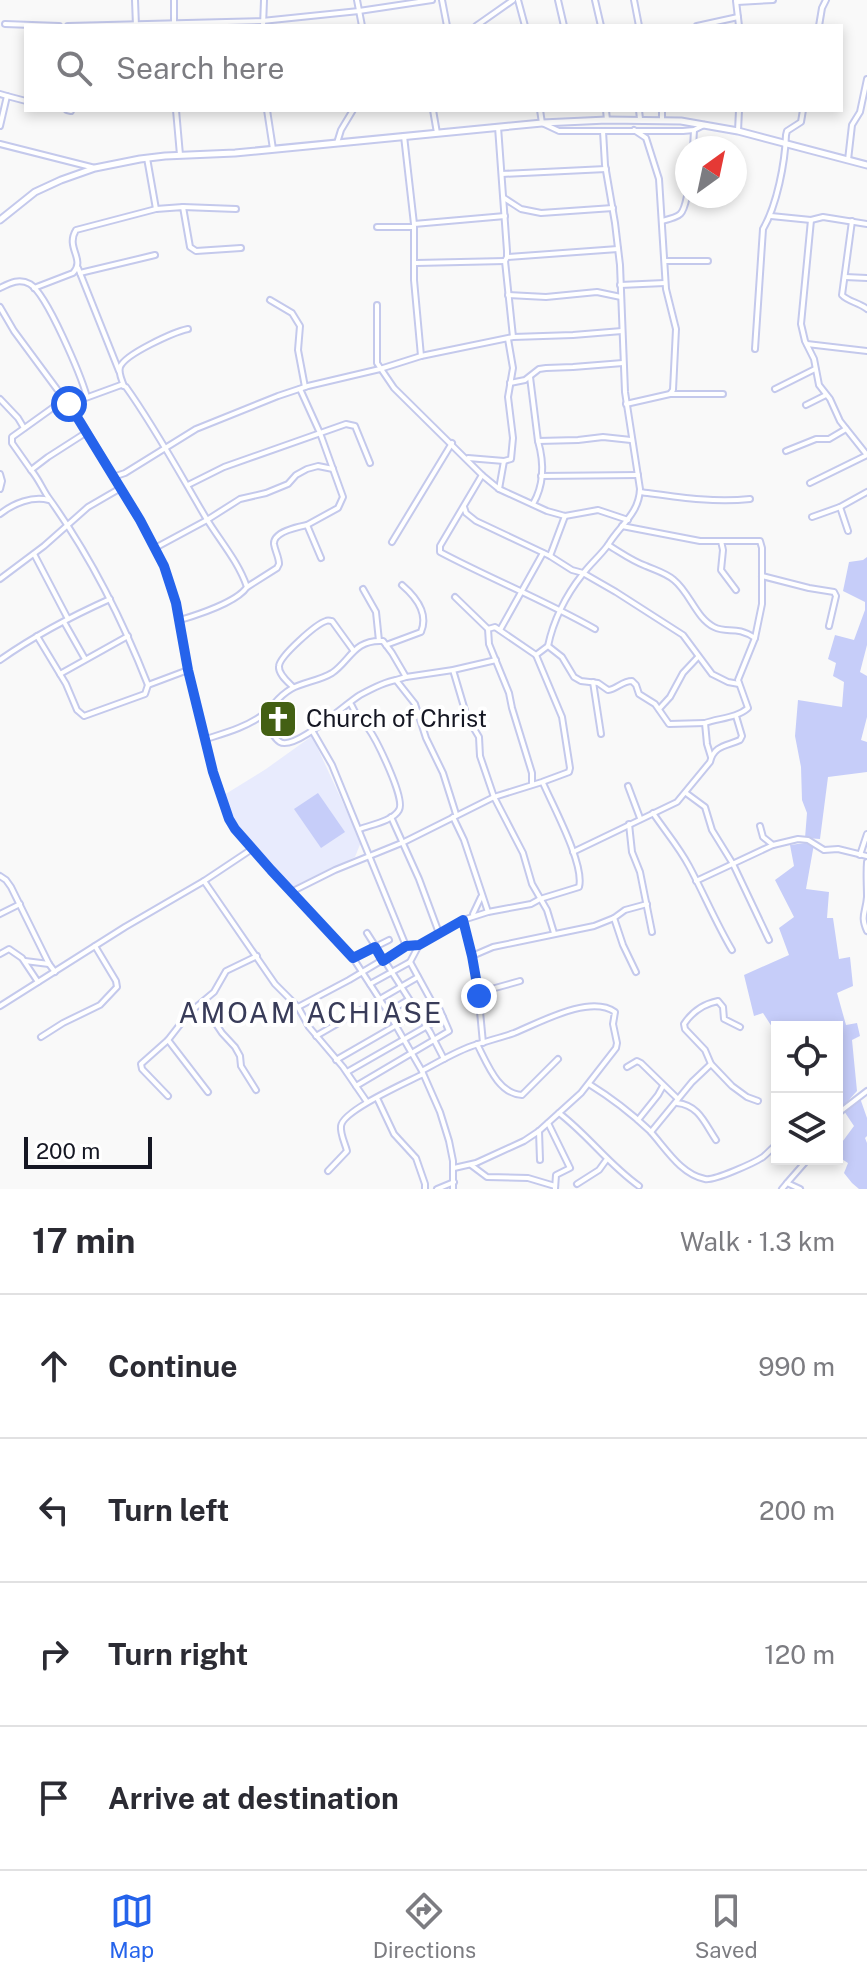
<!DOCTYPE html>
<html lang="en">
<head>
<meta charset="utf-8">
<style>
	:root { --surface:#fff; --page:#f2f2f3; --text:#2b2b33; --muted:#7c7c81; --line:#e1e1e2; --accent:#2563eb }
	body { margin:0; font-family:"Public Sans",sans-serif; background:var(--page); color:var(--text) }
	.controls { position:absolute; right:24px; bottom:24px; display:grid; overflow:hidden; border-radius:0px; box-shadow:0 4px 12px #0003 }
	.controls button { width:72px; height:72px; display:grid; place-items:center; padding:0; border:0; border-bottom:2px solid var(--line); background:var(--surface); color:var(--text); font:40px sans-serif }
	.compass { position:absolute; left:675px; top:136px; width:72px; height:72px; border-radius:50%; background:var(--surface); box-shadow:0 4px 12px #0003; rotate:33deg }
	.scale { position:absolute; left:24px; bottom:20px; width:128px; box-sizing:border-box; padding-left:8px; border:4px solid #151723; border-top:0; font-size:22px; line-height:28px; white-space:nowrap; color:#151723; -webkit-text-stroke:6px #fff; paint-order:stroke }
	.stop { position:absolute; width:24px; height:24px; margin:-18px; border:6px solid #2563eb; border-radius:50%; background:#fff }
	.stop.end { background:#2563eb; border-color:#fff; box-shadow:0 2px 8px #0008 }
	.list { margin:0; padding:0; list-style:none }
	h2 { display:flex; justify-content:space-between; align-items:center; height:104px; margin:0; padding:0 32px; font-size:34px }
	h2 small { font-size:26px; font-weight:400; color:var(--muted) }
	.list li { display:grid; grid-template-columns:52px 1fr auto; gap:24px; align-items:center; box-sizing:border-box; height:144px; padding:0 32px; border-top:2px solid var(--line) }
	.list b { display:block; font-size:30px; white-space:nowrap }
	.list em { font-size:26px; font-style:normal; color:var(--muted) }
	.icon { flex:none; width:44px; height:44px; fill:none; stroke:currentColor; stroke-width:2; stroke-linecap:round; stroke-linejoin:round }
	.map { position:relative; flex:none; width:867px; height:1189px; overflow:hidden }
	.search { position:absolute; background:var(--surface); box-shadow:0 4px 12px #0003; left:24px; right:24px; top:24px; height:88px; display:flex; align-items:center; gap:20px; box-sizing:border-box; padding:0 28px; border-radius:0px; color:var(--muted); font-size:30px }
	.sheet { height:680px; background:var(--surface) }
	nav { display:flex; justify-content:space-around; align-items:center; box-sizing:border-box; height:112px; border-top:2px solid var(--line); background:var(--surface); font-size:22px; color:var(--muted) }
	nav a { display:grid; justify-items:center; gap:4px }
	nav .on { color:var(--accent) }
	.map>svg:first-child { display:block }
	.built { fill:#e8ebfd }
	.green { fill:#c6cdf9 }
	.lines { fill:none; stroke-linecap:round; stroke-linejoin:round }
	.minor-casing { stroke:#c4c9ec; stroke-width:8 }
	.tertiary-casing { stroke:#c4c9ec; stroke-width:9 }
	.minor { stroke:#fff; stroke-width:4 }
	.tertiary { stroke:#fff; stroke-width:5 }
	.route { stroke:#2563eb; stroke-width:10 }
	.labels { text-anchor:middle; stroke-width:8; stroke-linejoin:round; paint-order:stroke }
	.poi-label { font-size:24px; fill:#151723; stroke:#fff; text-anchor:start }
	.quarter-label { font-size:28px; letter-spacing:2px; fill:#393c59; stroke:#fff }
</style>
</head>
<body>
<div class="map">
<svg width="867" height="1189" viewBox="0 0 867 1189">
	<rect width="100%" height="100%" fill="#f9f9f9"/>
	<path class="built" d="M312,736l49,106 -6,15 -60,32 -56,-62 -12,-19 -3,-13 42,-26z"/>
	<g class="green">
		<path d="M867,557v88l-7,27 7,4v41l-6,23 6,2v30l-39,5 -8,62 -15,-1 2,-25 -5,-13 -1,-33 -6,-31 3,-36 44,7 2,-25 -11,-6 3,-13 -8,-4 7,-24 19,5 11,-30v-8l-22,-11 6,-29 14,-2z"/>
		<path d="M318,793l27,39 -24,16 -27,-39z"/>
		<path d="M805,843l9,1 -8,45 23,3 -2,26h6l6,41 11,-2 3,29 -16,7 9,32 11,-2 3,13 -8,4 5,51 -20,22v-86h-53l-3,-4 -7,7 -11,-17 -9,3 -10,-41 45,-20 -10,-27 15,-11 -19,-37 19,-14 -4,-21z"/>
		<path d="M860,1098l7,20v18l-2,2 2,5v46h-8l-7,-6 -8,-10 4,-10 -11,-7v-7l17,-23 -10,-15z"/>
	</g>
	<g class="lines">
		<g class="minor-casing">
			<g id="minor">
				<path d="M135,0l1,26"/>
				<path d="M174,0v26"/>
				<path d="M357,0l5,26"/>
				<path d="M442,0l5,26"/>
				<path d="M518,0l7,26"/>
				<path d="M558,0l6,26"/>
				<path d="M595,0l6,26"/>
				<path d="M634,0l5,26"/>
				<path d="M736,1l3,25"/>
				<path d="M737,2l36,-2"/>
				<path d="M5,24l54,2"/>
				<path d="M68,26l194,-5 97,-10 73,-11"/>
				<path d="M263,26l1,-26"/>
				<path d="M476,26l37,-26"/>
				<path d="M697,26l41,-9"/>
				<path d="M819,26l3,-18 4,-8"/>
				<path d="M0,94l7,2 -7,30"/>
				<path d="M7,96l19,5"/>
				<path d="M67,110l4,1"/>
				<path d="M176,110l4,45"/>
				<path d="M267,110l6,39"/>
				<path d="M433,110l4,23"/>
				<path d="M540,110l2,13 17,8h124l11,-1 10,-5"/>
				<path d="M606,110l1,10"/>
				<path d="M639,110l1,9"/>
				<path d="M662,110v10"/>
				<path d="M498,127l9,124v6l-2,4 8,76"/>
				<path d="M603,131l2,34 10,58 5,42 5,127 15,97c-1,25 -20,36 -32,56 12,7 24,16 38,21 9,4 20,7 28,14 16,13 22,38 40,47 14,7 22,-2 41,11l-17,42 10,28c-11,10 -29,10 -43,15l2,21 4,13"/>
				<path d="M738,131l1,-21"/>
				<path d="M404,136l10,88"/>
				<path d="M337,143l4,-13 12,-20"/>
				<path d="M0,144l95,24"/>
				<path d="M693,148l1,-18"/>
				<path d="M718,148l1,-6"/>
				<path d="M147,158l9,51"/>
				<path d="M848,160l4,-35 8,-13 7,-33"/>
				<path d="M502,174l104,-5"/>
				<path d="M504,198l17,11 20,4 72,-5"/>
				<path d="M183,207l53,2"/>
				<path d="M771,216l40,4 12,-3 44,7"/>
				<path d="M811,220l-10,104 4,17 9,18 5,26 11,14 10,22 27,34"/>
				<path d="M662,221c19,-5 21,-5 25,-25"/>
				<path d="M852,221l-10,74c5,6 18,8 25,14"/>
				<path d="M377,227h37"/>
				<path d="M507,257l111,-8"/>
				<path d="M665,261h43"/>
				<path d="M416,263l89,-2"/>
				<path d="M78,268l41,103"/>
				<path d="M80,273l75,-18"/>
				<path d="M845,277l22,1"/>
				<path d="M620,285l45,-2"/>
				<path d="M0,288c10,-5 19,-10 30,-4 17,10 51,92 57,113"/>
				<path d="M34,288l39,-15c13,-14 -8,-25 3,-43l80,-21 27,-2 7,40 6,4 45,-3"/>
				<path d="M508,295l38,2 51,-5 24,5"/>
				<path d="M270,300l22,13 8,13 -2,24 7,37"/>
				<path d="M377,305v58l17,25 88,87 17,14 48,22 18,5 33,-6 30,10"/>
				<path d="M0,307l14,24 68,92 68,115 14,28 12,37 12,67 25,102 16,47 6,10 36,41 82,88 35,54 34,59 18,41 9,29 4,20v28"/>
				<path d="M807,344l60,7"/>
				<path d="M755,349l8,-120c14,-24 22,-66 23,-94l1,-4 14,-9 2,-12"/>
				<path d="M421,356l-7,-76v-56l91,-8"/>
				<path d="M530,377l8,64 40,-1 25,-3 28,3"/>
				<path d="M510,383l15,-3 14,-11 7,-1 27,-1 50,-4"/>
				<path d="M124,386c-2,-6 -6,-13 -4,-19 5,-13 54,-35 68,-38"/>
				<path d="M300,389l20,44 23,64 -5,11 -31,17"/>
				<path d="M775,389l40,-20"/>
				<path d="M670,394h53"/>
				<path d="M0,399l18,19 6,10"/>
				<path d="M69,404l52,-19 5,2c30,42 54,87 80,131 14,23 32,43 41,69 -10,15 -50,28 -67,33"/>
				<path d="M626,404l44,-10 3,-4 3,-61 -10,-40 -7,-110 -13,-41 -12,-8"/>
				<path d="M806,405l20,-10"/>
				<path d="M87,432l-39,25 -17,13c7,8 11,18 17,27 42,58 74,122 100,188l40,-15"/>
				<path d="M786,451l30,-12h13l17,-10"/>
				<path d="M468,458l36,3 7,-2 2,-21 -5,-41 5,-29 -5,-29"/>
				<path d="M31,470l-19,-27v-6l53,-38"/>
				<path d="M0,474l2,7 -2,8"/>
				<path d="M482,475l-42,71v6c51,27 104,48 155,77"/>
				<path d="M541,476l97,-1"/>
				<path d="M113,477l12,-4 71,-44 82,-33 30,-10 72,-17 41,-13 92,-19 60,-2 49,-4"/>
				<path d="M810,483l57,-28"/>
				<path d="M188,485l36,-18 122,-43 9,2 15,37"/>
				<path d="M499,489l5,-28"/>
				<path d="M640,492c37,5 73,11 110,7"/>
				<path d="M533,504c11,-19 11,-42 5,-63"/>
				<path d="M464,507l2,6 10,8 74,35 22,14 11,3 33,19 67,43 29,39 16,8 11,2"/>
				<path d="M840,507l8,24"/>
				<path d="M0,514c14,-11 32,-18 49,-14"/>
				<path d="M812,517l28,-10 27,-15"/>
				<path d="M622,526l78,15h60l2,7v56l-7,34"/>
				<path d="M721,541l2,9 -2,20 15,20"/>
				<path d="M392,542l60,-99"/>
				<path d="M155,548l52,-28 33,-21 26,-6 22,-9 8,-9 11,-6 11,-3 15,3"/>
				<path d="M34,554l34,65"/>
				<path d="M550,556l15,-40"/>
				<path d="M762,576l47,12 25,4 2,4 -7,30"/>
				<path d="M0,579l44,-33 44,-39 31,-18"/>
				<path d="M247,587l30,-19 2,-4c0,-7 -4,-13 -5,-20 -1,-12 23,-17 33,-19l14,33"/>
				<path d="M363,589l13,23 3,29"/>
				<path d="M455,597l33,32"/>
				<path d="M64,622l21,37"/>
				<path d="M500,630l43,-77"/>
				<path d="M37,636l29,48 11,26 7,6 61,-22 3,-9"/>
				<path d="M386,645l35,-13c8,-19 -5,-35 -19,-47"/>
				<path d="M548,646l14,11 12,20 7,4 17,2 10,7c9,-1 14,-9 24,-9l4,4 3,9 16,10 14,20 36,-1"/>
				<path d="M536,655l12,-9c5,-25 18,-51 34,-71 8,-11 18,-19 26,-30"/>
				<path d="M0,660c34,-24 72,-44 110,-61"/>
				<path d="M453,670l14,47 12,20 1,19 14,41 29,56 9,31 15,26 7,23"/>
				<path d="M60,674l68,-38"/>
				<path d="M406,677l47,-7 43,-10"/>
				<path d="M593,682l8,52"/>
				<path d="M293,687c-5,-5 -15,-13 -14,-21 1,-10 37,-42 47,-45 2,-1 4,0 6,0l21,29"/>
				<path d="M350,703c4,5 5,11 9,16 3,4 7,6 9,9 8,11 38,71 31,82 -6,11 -29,15 -39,19"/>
				<path d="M659,709l11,-12 13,-24 15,-16"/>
				<path d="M263,715c4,8 9,22 17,27 15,9 65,-38 80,-47 11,-6 24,-13 36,-15"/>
				<path d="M313,732l19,33 74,181"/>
				<path d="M206,739c19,-6 41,-12 58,-25 10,-8 13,-17 27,-25 12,-7 28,-8 41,-16 18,-12 22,-34 51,-32l9,12 14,24 -10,3 19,24 11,34 17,35 13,41"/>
				<path d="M628,786l12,32"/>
				<path d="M686,793l19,14 7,23 21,34 36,76"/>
				<path d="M653,813c12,18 26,34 36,53 15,28 27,57 43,84"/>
				<path d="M391,817l28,62 20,54"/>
				<path d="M453,817l11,23 24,72"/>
				<path d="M629,824l3,28 8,20 12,60"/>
				<path d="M760,826l3,11 10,8"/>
				<path d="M573,852l104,-50 33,-40c4,-17 17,-16 30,-22l2,-4 -6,-20"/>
				<path d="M860,855l7,-21"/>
				<path d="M867,862c-1,12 0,23 0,35 -1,15 -7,19 0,34"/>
				<path d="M0,876l6,4 5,7 38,77 6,8"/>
				<path d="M204,881l71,103 23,23 11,20 34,40 24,35"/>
				<path d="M696,881l77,-36 25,-6 10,1 16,10 14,-1 29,7"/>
				<path d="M291,892l44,-22 69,-28 90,-45 48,-15 27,-10 1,-4 -8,-51 -26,-62 -41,-28 -7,2 1,15 20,49 3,15 20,65v11"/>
				<path d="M0,914l20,-10"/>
				<path d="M473,914l8,-17"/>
				<path d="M614,918l9,27 13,27"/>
				<path d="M463,920l14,60 6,63"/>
				<path d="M367,933l63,99 14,27"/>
				<path d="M0,954l9,-5 13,9 16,24"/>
				<path d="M472,956l21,-9 101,-21 20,-8 11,-8 22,-6"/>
				<path d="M353,958l36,-18"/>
				<path d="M25,961l24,3"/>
				<path d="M370,984l40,-22"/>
				<path d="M479,996l16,-8 25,-7"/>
				<path d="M202,1003l20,30 13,14 5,9 1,10 15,24"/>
				<path d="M0,1006l125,-79 79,-46 48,-32"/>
				<path d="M298,1007l51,-27 57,-34 13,-1 44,-25 25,-8 43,-8 9,-5 39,-12c6,-22 -26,-81 -36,-104"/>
				<path d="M388,1012l20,-12"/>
				<path d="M740,1027l-16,-8 -1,-12 -5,-6c-15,3 -26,11 -34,23l1,5 20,21 6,14 21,22 15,11 11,4"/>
				<path d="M316,1036l102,-59"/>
				<path d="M41,1037l22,-14 37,-18 17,-18 -1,-6 -21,-35"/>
				<path d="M168,1040l40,52"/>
				<path d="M477,1044c10,19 21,50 45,51l36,-36"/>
				<path d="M336,1060l97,-56"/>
				<path d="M627,1067l10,-6 4,2 37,36"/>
				<path d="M422,1071c16,-9 33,-19 50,-25 14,-5 28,-8 42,-13 25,-10 76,-39 101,-21l-2,12 4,19 -1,5 -35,45 -42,38 -15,10 -48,22 -22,5"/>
				<path d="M347,1072l96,-55"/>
				<path d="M589,1084c21,13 42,29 60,46 16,17 31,44 56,49 9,2 49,-16 58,-22 5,-4 9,-9 14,-13"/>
				<path d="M356,1086l93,-55 -10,-23 -6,-4 -23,-42 9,-17"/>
				<path d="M168,1096l-26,-27 -1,-5 27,-24 21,-27 25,-21 12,-21 31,-15"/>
				<path d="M377,1098l17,36 22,24 9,26v5"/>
				<path d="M677,1103c22,2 28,21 39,37"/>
				<path d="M559,1113c30,23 49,51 80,73"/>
				<path d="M837,1116l4,-5 26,-20"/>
				<path d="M638,1120l20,-25 5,-9"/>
				<path d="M548,1123l22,45 -14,7 -1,14"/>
				<path d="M539,1131l1,29"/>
				<path d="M651,1132l41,-50 19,-18"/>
				<path d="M471,1165l16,12 41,1 27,8"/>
				<path d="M328,1171l19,-20c-2,-8 -7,-17 -6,-25 2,-16 67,-44 82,-52"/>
				<path d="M787,1183l21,-24"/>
				<path d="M577,1184l22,-14 8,-11"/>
				<path d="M437,1189l17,-7"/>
				<path d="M782,1189l5,-6 13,6"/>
			</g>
		</g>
		<g class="tertiary-casing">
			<path id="tertiary" d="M0,220l35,-28 26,-12 34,-12 45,-9 25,-3 70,-3 307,-30 65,-3 74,1 57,10 129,34"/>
		</g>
		<use href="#minor" class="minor"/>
		<use href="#tertiary" class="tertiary"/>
	</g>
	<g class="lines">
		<path class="route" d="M69,404l71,116 24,46 12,37 12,67 25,102 16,47 6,10 36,41 82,88 22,-11 8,14 23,-15 13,-1 44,-25 9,36 7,40"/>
	</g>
	<defs>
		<g id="church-square" transform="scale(2)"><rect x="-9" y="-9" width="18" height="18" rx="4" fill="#436013" stroke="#fff"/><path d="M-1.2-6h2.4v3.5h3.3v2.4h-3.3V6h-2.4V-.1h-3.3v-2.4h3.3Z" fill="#fff"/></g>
	</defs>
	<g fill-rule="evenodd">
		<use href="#church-square" x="278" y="719"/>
	</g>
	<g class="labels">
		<g class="poi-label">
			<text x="306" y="727">Church of Christ</text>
		</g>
		<g class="quarter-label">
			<text x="311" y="1023">AMOAM ACHIASE</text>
		</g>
	</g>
</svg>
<div class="controls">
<button><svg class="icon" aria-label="locate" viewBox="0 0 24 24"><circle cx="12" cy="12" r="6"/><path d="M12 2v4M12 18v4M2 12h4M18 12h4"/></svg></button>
<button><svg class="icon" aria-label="layers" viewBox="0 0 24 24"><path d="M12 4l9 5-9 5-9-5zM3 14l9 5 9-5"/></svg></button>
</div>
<svg class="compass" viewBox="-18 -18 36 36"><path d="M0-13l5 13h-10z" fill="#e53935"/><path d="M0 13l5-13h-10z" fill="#7c7c81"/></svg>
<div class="scale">200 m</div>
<div class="stop" style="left:69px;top:404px"></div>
<div class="stop end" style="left:479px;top:996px"></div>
<div class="search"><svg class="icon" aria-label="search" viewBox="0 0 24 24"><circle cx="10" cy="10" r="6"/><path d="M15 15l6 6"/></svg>Search here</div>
</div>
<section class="sheet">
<h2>17 min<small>Walk · 1.3 km</small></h2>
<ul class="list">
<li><svg class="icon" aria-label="ahead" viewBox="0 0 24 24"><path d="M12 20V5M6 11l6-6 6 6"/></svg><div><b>Continue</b></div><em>990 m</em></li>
<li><svg class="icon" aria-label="left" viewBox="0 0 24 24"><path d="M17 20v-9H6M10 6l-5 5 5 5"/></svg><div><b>Turn left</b></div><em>200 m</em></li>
<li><svg class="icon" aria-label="right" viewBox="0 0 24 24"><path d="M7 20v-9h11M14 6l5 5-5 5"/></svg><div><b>Turn right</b></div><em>120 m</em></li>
<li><svg class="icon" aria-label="arrive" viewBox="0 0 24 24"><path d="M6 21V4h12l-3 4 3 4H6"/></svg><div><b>Arrive at destination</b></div></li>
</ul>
</section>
<nav>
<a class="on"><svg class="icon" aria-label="map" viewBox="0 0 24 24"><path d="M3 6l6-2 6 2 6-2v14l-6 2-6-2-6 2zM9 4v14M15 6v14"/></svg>Map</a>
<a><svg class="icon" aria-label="directions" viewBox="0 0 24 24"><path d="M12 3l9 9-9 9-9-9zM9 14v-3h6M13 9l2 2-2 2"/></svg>Directions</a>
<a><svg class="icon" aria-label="saved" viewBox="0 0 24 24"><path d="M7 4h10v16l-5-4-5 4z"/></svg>Saved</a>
</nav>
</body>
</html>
